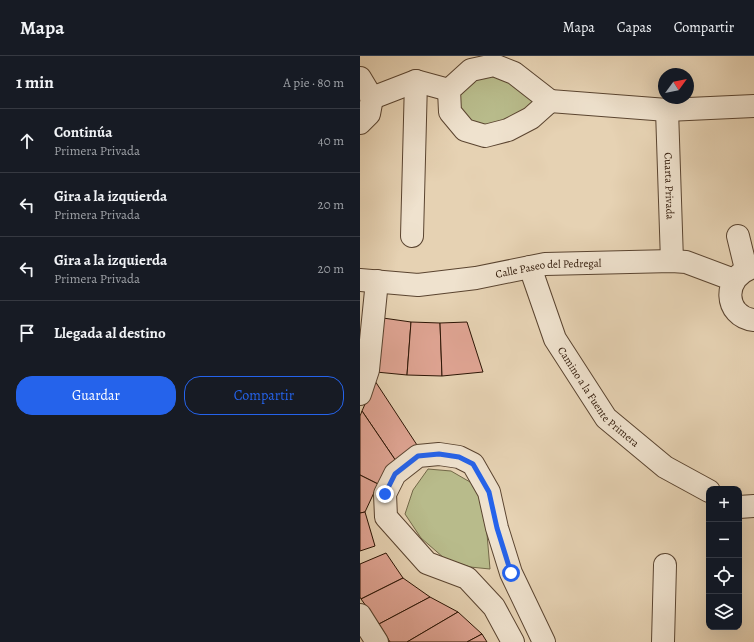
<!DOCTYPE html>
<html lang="es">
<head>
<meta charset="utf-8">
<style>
	:root { --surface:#171b24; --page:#242831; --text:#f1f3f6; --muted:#9ea1a6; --line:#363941; --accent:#2563eb }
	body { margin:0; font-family:Alegreya,serif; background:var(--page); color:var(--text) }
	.controls { position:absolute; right:12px; bottom:12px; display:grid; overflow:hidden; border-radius:8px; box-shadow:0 4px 16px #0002 }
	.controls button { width:36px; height:36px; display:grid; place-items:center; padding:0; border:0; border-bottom:1px solid var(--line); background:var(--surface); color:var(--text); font:20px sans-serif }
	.compass { position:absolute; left:298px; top:12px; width:36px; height:36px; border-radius:50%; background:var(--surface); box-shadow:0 4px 16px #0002; rotate:57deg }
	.stop { position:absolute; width:12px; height:12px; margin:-9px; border:3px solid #2563eb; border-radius:50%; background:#fff }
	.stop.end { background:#2563eb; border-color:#fff; box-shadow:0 1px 4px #0008 }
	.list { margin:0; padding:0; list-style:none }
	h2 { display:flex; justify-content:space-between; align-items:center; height:52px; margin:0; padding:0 16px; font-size:17px }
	h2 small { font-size:13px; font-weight:400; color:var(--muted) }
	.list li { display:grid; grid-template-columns:26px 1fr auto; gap:12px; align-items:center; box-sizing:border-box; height:64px; padding:0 16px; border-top:1px solid var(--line) }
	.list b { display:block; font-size:15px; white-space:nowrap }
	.list p { margin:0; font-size:13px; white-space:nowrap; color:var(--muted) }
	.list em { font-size:13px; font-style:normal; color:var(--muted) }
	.actions { display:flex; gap:8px; padding:12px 16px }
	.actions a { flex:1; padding:9px 0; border:1px solid var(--accent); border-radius:16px; text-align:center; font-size:14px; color:var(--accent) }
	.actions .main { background:var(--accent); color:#fff }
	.icon { flex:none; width:22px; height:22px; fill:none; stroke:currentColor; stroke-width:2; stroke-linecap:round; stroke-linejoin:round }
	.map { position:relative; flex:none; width:394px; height:586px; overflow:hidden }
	header { display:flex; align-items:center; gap:24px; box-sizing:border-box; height:56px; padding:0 20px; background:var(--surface); border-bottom:1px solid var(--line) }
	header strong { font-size:19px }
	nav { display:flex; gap:22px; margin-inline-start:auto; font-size:14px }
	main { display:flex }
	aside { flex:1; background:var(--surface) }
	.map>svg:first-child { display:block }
	.green { fill:#b8bb8b; stroke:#726848 }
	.building { fill:#e0a594; stroke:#2c1505 }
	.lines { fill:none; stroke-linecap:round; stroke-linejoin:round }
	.minor-casing { stroke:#5a4430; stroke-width:24 }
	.minor { stroke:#efe2ce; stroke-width:22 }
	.route { stroke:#2563eb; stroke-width:5 }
	.labels { text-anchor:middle; stroke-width:3.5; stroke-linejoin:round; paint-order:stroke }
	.street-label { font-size:11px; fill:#2c1505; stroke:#efe2ce }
</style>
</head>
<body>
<header>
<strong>Mapa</strong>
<nav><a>Mapa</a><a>Capas</a><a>Compartir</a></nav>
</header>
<main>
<aside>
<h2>1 min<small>A pie · 80 m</small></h2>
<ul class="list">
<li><svg class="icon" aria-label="ahead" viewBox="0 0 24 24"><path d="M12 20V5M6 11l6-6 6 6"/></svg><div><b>Continúa</b><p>Primera Privada</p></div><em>40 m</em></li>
<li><svg class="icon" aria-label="left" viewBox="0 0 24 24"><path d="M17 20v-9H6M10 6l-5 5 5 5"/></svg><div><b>Gira a la izquierda</b><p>Primera Privada</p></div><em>20 m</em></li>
<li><svg class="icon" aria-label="left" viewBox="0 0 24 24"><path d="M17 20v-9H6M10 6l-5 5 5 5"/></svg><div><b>Gira a la izquierda</b><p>Primera Privada</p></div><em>20 m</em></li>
<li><svg class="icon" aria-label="arrive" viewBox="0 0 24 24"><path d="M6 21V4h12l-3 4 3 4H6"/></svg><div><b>Llegada al destino</b></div></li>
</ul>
<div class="actions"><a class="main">Guardar</a><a>Compartir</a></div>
</aside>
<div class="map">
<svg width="394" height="586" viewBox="0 0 394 586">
	<rect width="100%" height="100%" fill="#e6d2b3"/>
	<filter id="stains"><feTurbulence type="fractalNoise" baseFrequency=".005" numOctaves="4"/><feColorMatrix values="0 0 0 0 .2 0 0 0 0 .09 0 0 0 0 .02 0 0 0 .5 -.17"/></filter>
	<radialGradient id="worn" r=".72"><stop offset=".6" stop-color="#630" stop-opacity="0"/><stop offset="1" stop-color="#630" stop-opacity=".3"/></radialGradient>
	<g class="green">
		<path d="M131,12l56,34 -61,32 -32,-25 15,-36z"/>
		<path d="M68,413l23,2 26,15 10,48 3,35 -20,-2 -26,-9 -23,-20 -16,-24 8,-24z"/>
	</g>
	<g class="building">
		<path d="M23,262l28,4 -4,53 -31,-3z"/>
		<path d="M51,266l29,1 2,53 -35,-1z"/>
		<path d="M107,266l16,50 -41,4 -2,-53z"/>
		<path d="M15,325l42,64 -21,16 -34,-50z"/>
		<path d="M2,355l34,50 -18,23 -18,-9v-59z"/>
		<path d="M0,419l18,9 -13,28 -5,1z"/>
		<path d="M5,456l10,34 -15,5v-38z"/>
		<path d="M26,497l17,25 -42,21 -1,-2v-33z"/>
		<path d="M43,522l27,19 -51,27 -18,-25z"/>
		<path d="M70,541l28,15 -51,30h-17l-11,-18z"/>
		<path d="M98,556l24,22 -15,8h-60z"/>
		<path d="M122,578l5,8h-20z"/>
	</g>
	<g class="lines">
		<g class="minor-casing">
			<g id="minor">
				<path d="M134,9l20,8 36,28 -19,17 -23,12 -23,6 -20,-6 -15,-18 -1,-22 22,-20z"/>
				<path d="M0,22l12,20 -3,16 -9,9"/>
				<path d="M12,42l44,-17 33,9"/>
				<path d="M190,45l117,9 87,-4"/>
				<path id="s1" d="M307,54l5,151"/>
				<path d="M52,180l4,-155"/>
				<path d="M378,180l8,33"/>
				<path id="s2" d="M170,211l25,72 51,79 59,49 44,24"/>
				<path d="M394,211c-33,9 -30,50 0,53"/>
				<path id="s3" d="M0,224l58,5 58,-7 69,-14 127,-3 14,1 48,18"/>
				<path d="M0,338l8,-24 9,-89"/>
				<path d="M379,451l15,-1"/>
				<path d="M0,559l17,27"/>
				<path d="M153,586l-19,-35 -27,-29 -40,-15 -41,-46 -1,-23 10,-20 23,-18 21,-2 20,3 14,7 16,28 8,36 14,45 33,69"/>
				<path d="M303,586l2,-77"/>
			</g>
		</g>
		<use href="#minor" class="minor"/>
	</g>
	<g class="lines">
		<path class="route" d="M25,438l10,-20 23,-18 21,-2 20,3 14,7 16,28 8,36 14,45"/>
	</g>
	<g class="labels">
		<g class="street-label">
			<text dy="4" stroke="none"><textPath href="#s1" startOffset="76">Cuarta Privada</textPath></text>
			<text dy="4" stroke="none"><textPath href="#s3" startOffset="190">Calle Paseo del Pedregal</textPath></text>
			<text dy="4" stroke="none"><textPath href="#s2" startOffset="149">Camino a la Fuente Primera</textPath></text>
		</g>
	</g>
	<rect width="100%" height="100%" filter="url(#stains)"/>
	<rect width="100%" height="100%" fill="url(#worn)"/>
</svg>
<div class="controls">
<button>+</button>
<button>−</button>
<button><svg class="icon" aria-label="locate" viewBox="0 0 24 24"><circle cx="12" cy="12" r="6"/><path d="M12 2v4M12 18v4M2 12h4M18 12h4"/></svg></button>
<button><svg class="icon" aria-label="layers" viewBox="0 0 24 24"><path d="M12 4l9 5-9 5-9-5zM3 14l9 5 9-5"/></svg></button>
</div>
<svg class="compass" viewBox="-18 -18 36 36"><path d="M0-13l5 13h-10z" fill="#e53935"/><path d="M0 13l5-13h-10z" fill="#9ea1a6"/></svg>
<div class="stop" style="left:151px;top:517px"></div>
<div class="stop end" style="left:25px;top:438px"></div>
</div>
</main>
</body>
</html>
